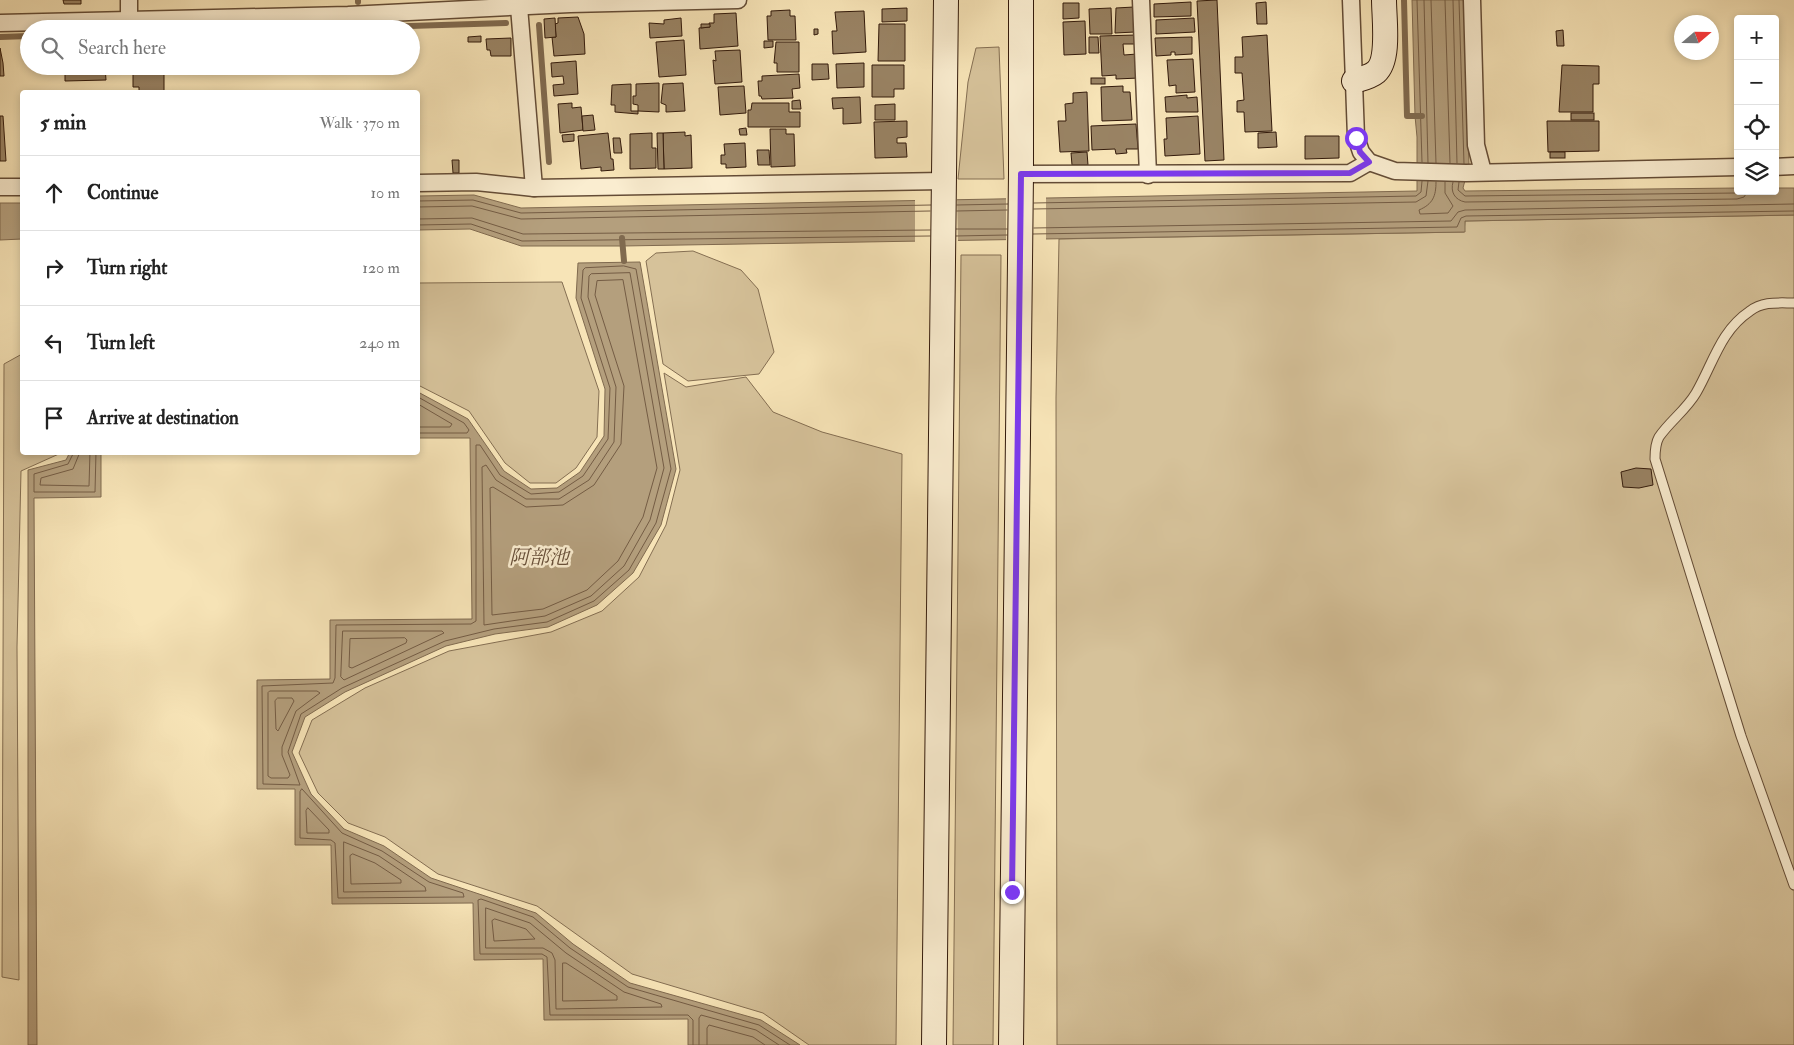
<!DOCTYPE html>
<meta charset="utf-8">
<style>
:root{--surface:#fff;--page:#f2f2f2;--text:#222;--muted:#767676;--line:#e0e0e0}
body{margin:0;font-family:"IM FELL Double Pica","Noto Serif JP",serif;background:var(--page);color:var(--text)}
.controls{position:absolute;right:15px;top:15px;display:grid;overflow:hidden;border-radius:5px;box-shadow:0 2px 8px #0003}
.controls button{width:45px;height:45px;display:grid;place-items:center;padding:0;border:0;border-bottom:1px solid var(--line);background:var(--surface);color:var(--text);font:25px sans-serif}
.compass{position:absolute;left:1674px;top:15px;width:45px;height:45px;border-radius:50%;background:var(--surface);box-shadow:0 2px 8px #0003;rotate:70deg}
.stop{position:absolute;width:15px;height:15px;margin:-11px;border:4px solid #7c3aed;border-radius:50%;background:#fff}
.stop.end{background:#7c3aed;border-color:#fff;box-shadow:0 1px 5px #0008}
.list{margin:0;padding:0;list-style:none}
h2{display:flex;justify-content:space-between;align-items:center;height:65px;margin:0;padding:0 20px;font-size:21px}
h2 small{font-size:16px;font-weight:400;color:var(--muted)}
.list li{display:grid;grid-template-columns:32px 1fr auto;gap:15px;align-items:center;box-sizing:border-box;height:75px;padding:0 20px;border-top:1px solid var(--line)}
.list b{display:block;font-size:19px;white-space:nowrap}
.list em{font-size:16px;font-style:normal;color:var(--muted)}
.icon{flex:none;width:28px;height:28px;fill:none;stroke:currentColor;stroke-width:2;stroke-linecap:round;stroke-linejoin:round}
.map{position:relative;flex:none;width:1794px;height:1045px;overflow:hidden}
.search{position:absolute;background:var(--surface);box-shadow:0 2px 8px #0003;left:20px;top:20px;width:400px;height:55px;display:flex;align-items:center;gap:12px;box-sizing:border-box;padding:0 18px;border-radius:28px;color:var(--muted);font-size:19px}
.panel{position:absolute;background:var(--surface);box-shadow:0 2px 8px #0003;left:20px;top:90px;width:400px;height:365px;border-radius:5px}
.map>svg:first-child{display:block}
</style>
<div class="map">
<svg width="1794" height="1045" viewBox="0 0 1794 1045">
<rect width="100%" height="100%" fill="#f7e4b7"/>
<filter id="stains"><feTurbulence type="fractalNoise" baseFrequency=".004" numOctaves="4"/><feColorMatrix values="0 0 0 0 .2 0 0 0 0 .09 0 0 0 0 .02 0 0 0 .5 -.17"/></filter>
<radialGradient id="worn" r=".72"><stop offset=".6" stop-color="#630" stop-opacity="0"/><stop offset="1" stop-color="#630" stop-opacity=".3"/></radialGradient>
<g fill="#d6c29a" stroke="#846e52">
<path d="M999,47l5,132h-46l10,-97 8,-34z"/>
<path d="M1794,215v830h-737l-1,-647 3,-159 405,-7 1,-11z"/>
<path d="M693,251l48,19 17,19 16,63 -15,22 -71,7 -25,-17 -17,-103 10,-8z"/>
<path d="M961,255h40l-8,790h-40z"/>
<path d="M562,282l37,109 -2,46 -21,31 -20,15h-26l-25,-20 -36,-52 -51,-26v-102z"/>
<path d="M22,354v98l39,1 -40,18 -4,176 2,333 -17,-3 2,-613z"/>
<path d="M664,373l22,14 60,-10 27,35 49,20 80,22 -6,591h-87l-46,-32 -131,-39 -95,-68 -99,-32 -53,-37 -37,-14 -30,-30 -19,-40 13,-33 53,-32 84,-37 102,-19 51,-21 37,-34 27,-52 14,-55z"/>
</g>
<g fill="#b49f7d" stroke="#806a4f">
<path d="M1412,0h52l5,165 -6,23 2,3 273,-3v3h37v-3h19v27l-329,6v11l-842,14h-102l-51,-17 -52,1v-34l56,-1 47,13 896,-17v-54l-2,-21z"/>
<path d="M0,203h22v36l-22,1z"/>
<path d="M640,262l36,207 -15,56 -28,48 -36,32 -49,22 -53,7 -49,12 -101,46 -40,25 -13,35 19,42 33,35 40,17 47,32 105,35 37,31 57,39 131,37 39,25h-112v-26l-144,1 -1,-61 -69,1 -1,-57 -141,1 -1,-59h-36v-56h-38v-109l73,-1v-59l142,-1 -2,-181h-52v-46l50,27 36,52 27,18 26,-1 23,-16 24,-36 1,-47 -29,-91 2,-35z"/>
<path d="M70,452l31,1v44l-67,1 3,547h-9v-575l38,-10z"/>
</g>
<g fill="#f7e4b7">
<path d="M1046,195v46h-40v-45z"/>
<path d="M957,197l1,46 -43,1v-46z"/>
</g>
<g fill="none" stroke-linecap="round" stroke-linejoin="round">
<g stroke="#745c44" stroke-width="1">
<path d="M1417,0l5,162"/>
<path d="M1424,0l4,163"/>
<path d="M1431,0l5,163"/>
<path d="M1445,0l5,163"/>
<path d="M1453,0l4,163"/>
<path d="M1459,0l5,164"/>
<path d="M1436,182c0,14 -3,22 -17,28l1,4 28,-1 5,-7 -8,-13v-11"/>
<path d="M1453,182c-3,10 2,18 12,20l272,-3 7,-2 4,-6"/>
<path d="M1459,182l-1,8 7,6 272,-3 4,-2"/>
<path d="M418,201l55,-1 48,13 410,-8"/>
<path d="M1034,203l382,-7 5,-4 1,-11"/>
<path d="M957,205l51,-1"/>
<path d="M418,207l54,-1 49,13 409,-8"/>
<path d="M1034,209l382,-7 10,-6 2,-15"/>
<path d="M957,211l50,-1"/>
<path d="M418,219l54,-1 51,16 407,-4"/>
<path d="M418,225l53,-1 51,17 408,-5"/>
<path d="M1034,228l417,-7 7,-9 7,-2 329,-6"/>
<path d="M956,229h51"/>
<path d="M1033,234l424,-7 4,-9 5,-2 328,-5"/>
<path d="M956,236l51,-1"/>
<path d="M624,266l12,3 35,200 -15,54 -27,47 -35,31 -47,21 -53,7 -49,12 -103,47 -41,26 -13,38 12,33 -37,-1 -1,-98 71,-3 2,-5 1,-53 135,-1 5,-3v-176h4l20,30 31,19 28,-2 24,-16 25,-37 2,-51 -29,-90 2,-28 2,-2z"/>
<path d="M630,273l34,195 -14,52 -26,46 -33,30 -46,20 -61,9 -2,-158 4,-2 10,15 30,19h33l30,-19 25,-38 2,-55 -28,-90 1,-21 2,-2z"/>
<path d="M623,280l34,188 -14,49 -25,44 -31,29 -44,19 -51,6 -2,-127 3,-1 33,20 37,-2 31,-20 27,-41 3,-58 -29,-91 2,-14z"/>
<path d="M418,397l46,26 5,7 -2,3h-49"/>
<path d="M418,404l34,20 -2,3h-32"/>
<path d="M74,452l-6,12 -34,10v18h61l1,-40"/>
<path d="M80,452l-7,17 -32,9 -1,7 49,1 1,-34"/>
<path d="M343,631h99l2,2 -100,47 -3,-3z"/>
<path d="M405,638l2,2 -1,3 -54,25 -3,-1 1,-28z"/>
<path d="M270,691h47l3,2 -24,18 -14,36v8l8,20 -2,3h-17l-3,-2v-83z"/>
<path d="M278,698h14l2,3 -16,30 -2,-2 -1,-28z"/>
<path d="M302,789l40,44 40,18 47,31 34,11 1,4 -126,1 -3,-55 -4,-3 -31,-2v-46z"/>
<path d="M308,808l21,22v3h-22l-1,-22z"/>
<path d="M344,842l35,14 46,31 1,4 -82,1z"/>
<path d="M353,854l22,9 26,17v3l-50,1 -1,-28z"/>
<path d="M486,908l44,15 36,30 58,39 37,12 1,3 -106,2 -1,-49 -3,-7 -9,-5h-57z"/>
<path d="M495,919l31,10 9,10 -41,2 -2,-20z"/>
<path d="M563,963h3l51,33v4l-54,1z"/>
<path d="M693,1045v-25l-5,-5h-138l-3,-58 -5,-3h-62l-2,-54 3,-1 52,18 37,31 58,39 131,38 31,20"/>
<path d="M699,1045v-27l2,-3 55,15 23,15"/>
<path d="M707,1045v-17l2,-3 44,12 12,8"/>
</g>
<g stroke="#806a4f" stroke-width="6">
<path d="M358,0v2"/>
<path d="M1404,0l3,116h15"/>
<path d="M539,25l10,137"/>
<path d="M313,29l193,-6"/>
<path d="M0,37l29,-1"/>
<path d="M622,238l2,23"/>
</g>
</g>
<g fill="#998364" stroke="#331a0b">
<path d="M63,0h18v4h-17z"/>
<path d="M1217,0l7,160 -19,1 -8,-160z"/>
<path d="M1191,2v14l-37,1v-13z"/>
<path d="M1266,2l1,22h-10l-1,-21z"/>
<path d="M1063,3h16v15l-16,1z"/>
<path d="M1134,7l1,25 -20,1 1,-25z"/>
<path d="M907,8v13l-25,1v-13z"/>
<path d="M1111,8l1,26h-22l-1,-25z"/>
<path d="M790,10v6h5l1,24h-28l-1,-24h4v-5z"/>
<path d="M864,11l2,41 -33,2 -1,-23h5l-2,-19z"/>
<path d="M736,13l2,33 -38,3 -1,-21 11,-1 -1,-4h5v-9z"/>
<path d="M578,17l6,17 1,20 -31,2 -2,-19h4l-1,-13 3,-1v-5z"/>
<path d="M555,18l1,19 -11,1 -1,-19z"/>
<path d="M681,18l1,18 -32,2 -1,-15 15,1v-4z"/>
<path d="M1194,18l1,14 -39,2v-14z"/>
<path d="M1085,21l1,33 -22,1 -1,-33z"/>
<path d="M701,24h9v3l-9,1z"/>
<path d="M879,24h26v37h-27z"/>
<path d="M814,29h4v5l-4,1z"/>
<path d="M1563,30l1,16h-7l-1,-15z"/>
<path d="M1136,35v9h-13l1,11 13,-1 2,24 -23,1v-4l-14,1 -2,-40z"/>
<path d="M1267,35l5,96 -27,1 -1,-20h-7v-11l7,-1 -2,-27h-7v-16h8l-1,-20z"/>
<path d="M481,36v6h-13v-5z"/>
<path d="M1089,37h9l1,16h-10z"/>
<path d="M1192,37v17l-17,1v-3h-4v3l-15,1 -1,-18z"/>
<path d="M511,38v18h-20l-1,-6h-3l-1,-11z"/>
<path d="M684,40l2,35 -27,2 -3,-35z"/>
<path d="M764,41h9v6l-9,1z"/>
<path d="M776,42h23v30h-22v-9h-3z"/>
<path d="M0,48l3,15 1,13h-4z"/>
<path d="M740,50l2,32 -27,2 -2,-24 3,1 -1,-10z"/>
<path d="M1193,59l2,33 -19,1v-8l-7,1 -2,-26z"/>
<path d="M576,61l2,33 -24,2 -1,-11 11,-1 -1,-8 -11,1 -1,-14z"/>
<path d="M864,63v24l-27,1 -1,-24z"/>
<path d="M812,64h16l1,15 -17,1z"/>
<path d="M872,65h32v24h-10v8h-22z"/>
<path d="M1562,65l37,1v18h-6v28h-34z"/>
<path d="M65,66h40l1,14 -41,1z"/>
<path d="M133,66h31v26h-25v-5h-6z"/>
<path d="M799,74l1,14 -8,1 1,9 -31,1 -1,-3h-2l-1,-15h4v-5z"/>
<rect x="1091" y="78" width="14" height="6"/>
<path d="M659,83v29l-21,-1v-6l-5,-1v-8h3v-12z"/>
<path d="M683,83l2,28 -19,1v-7l-5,-2 2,-19z"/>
<path d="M631,84v27h7v3l-23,-2v-7h-4l1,-20z"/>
<path d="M744,86l2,27 -26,2 -2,-28z"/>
<path d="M1123,86v6h7l2,28 -30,1 -1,-34z"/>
<path d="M1087,92l2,59 -29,1 -2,-31h8l-1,-17 8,-1v-10z"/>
<path d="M1187,95v3l10,-1 1,15h-32l-1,-15z"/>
<path d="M860,97l1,26 -18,1v-16l-10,1 -1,-11z"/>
<path d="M800,100l1,9h-9v-8z"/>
<path d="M572,103v5l9,-1 2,23 -23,3 -2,-29z"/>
<path d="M752,103h37v9h11v15h-52v-17h3z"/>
<path d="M895,104v16h-20v-15z"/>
<rect x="1571" y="113" width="23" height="7"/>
<path d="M593,115l2,15 -12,1 -1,-15z"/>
<path d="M0,116h3l3,45h-6z"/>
<path d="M1198,116l2,38 -35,2 -1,-17h3l-1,-21z"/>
<path d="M907,121v16l-10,1v5h9l1,14 -32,1 -1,-36z"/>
<path d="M1547,121h52v30l-51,1z"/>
<path d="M1136,124l2,25h-12l1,4 -11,1 -1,-5 -23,1 -1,-24z"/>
<path d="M746,128l1,7h-7l-1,-6z"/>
<path d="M770,129h16v5h8l1,32 -24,1z"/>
<path d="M685,132v4l6,-1 1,33 -28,1 -1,-36z"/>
<path d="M1276,132l1,15 -19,1v-15z"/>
<path d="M608,133l3,26h2l1,11 -13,1v-4l-20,2 -3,-33z"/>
<path d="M652,133v15h4v20l-26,1v-35z"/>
<path d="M657,133h6l1,36h-6z"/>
<path d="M574,134v7l-11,1 -1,-7z"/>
<path d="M1305,136h34v22l-34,1z"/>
<path d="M613,138h7l2,15h-8z"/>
<path d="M745,143l1,24 -20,1v-4h-5v-9h4l-1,-11z"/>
<path d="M757,150h12l1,15h-12z"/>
<path d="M1087,152l1,13h-16l-1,-12z"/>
<rect x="1550" y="152" width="15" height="6"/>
<path d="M452,160h7v13h-6z"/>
<path d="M1636,468l15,1 2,16 -14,3 -16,-1 -2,-15z"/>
</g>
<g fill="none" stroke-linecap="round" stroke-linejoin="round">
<g stroke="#644c36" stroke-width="11">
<path id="lane" d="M1794,303c-16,0 -31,-2 -44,8 -30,20 -37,53 -54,82 -10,17 -26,28 -37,44 -4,7 -4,15 -4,22l86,277 53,149"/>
</g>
<g stroke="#644c36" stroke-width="19">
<g id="street">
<path d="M129,0v19"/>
<path d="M1141,0l7,175"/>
<path d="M1351,0l5,137 5,15 8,10 26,9 71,2 272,-6"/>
<path d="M1472,0l4,145 7,27"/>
<path d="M519,7l15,181"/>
<path d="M0,23l348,-8 222,-11 168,-4"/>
<path d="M1775,167l19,-1"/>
<path d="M1021,174l329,-1 19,-11"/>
<path d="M418,183l58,-1 58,6 409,-7"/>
<path d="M0,187h22"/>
</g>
</g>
<g stroke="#331a0b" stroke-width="26">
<g id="secondary">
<path d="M1354,81c7,-2 16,-4 22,-9 14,-12 8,-54 8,-72"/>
<path d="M934,1045l12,-1045"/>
<path d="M1011,1045l10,-871v-174"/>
</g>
</g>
<use href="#lane" stroke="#faedd0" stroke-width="9"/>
<use href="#street" stroke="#faedd0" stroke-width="16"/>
<use href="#secondary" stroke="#faedd0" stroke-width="24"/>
</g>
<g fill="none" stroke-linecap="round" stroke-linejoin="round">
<path stroke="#7c3aed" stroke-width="6" d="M1012,892l9,-718 329,-1 19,-11 -9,-10 -4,-14"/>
</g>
<g text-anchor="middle" stroke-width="5" stroke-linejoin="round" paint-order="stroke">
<g font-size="20" font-style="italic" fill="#674f39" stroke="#faedd0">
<text x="539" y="564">阿部池</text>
</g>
</g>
<rect width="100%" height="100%" filter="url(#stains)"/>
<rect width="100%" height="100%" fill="url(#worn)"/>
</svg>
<div class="controls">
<button>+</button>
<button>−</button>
<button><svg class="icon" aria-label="locate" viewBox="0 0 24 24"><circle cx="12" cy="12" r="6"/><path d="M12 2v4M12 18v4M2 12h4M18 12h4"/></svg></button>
<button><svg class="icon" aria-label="layers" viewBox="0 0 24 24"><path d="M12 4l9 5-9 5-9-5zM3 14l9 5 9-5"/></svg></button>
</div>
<svg class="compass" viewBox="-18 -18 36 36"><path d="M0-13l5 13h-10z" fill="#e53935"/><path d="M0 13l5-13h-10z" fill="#767676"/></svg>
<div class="stop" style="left:1356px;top:138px"></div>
<div class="stop end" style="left:1012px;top:892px"></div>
<div class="search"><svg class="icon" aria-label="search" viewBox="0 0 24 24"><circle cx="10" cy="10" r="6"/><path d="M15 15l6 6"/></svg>Search here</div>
<section class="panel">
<h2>5 min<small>Walk · 370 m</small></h2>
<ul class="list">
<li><svg class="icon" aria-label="ahead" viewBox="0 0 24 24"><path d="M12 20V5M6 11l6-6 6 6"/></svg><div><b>Continue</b></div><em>10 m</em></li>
<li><svg class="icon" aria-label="right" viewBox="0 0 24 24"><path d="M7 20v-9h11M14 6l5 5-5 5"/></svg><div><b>Turn right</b></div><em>120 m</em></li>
<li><svg class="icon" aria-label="left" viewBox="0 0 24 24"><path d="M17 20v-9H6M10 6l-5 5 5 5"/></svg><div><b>Turn left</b></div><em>240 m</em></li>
<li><svg class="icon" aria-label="arrive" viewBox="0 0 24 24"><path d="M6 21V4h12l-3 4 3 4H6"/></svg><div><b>Arrive at destination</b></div></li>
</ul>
</section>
</div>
